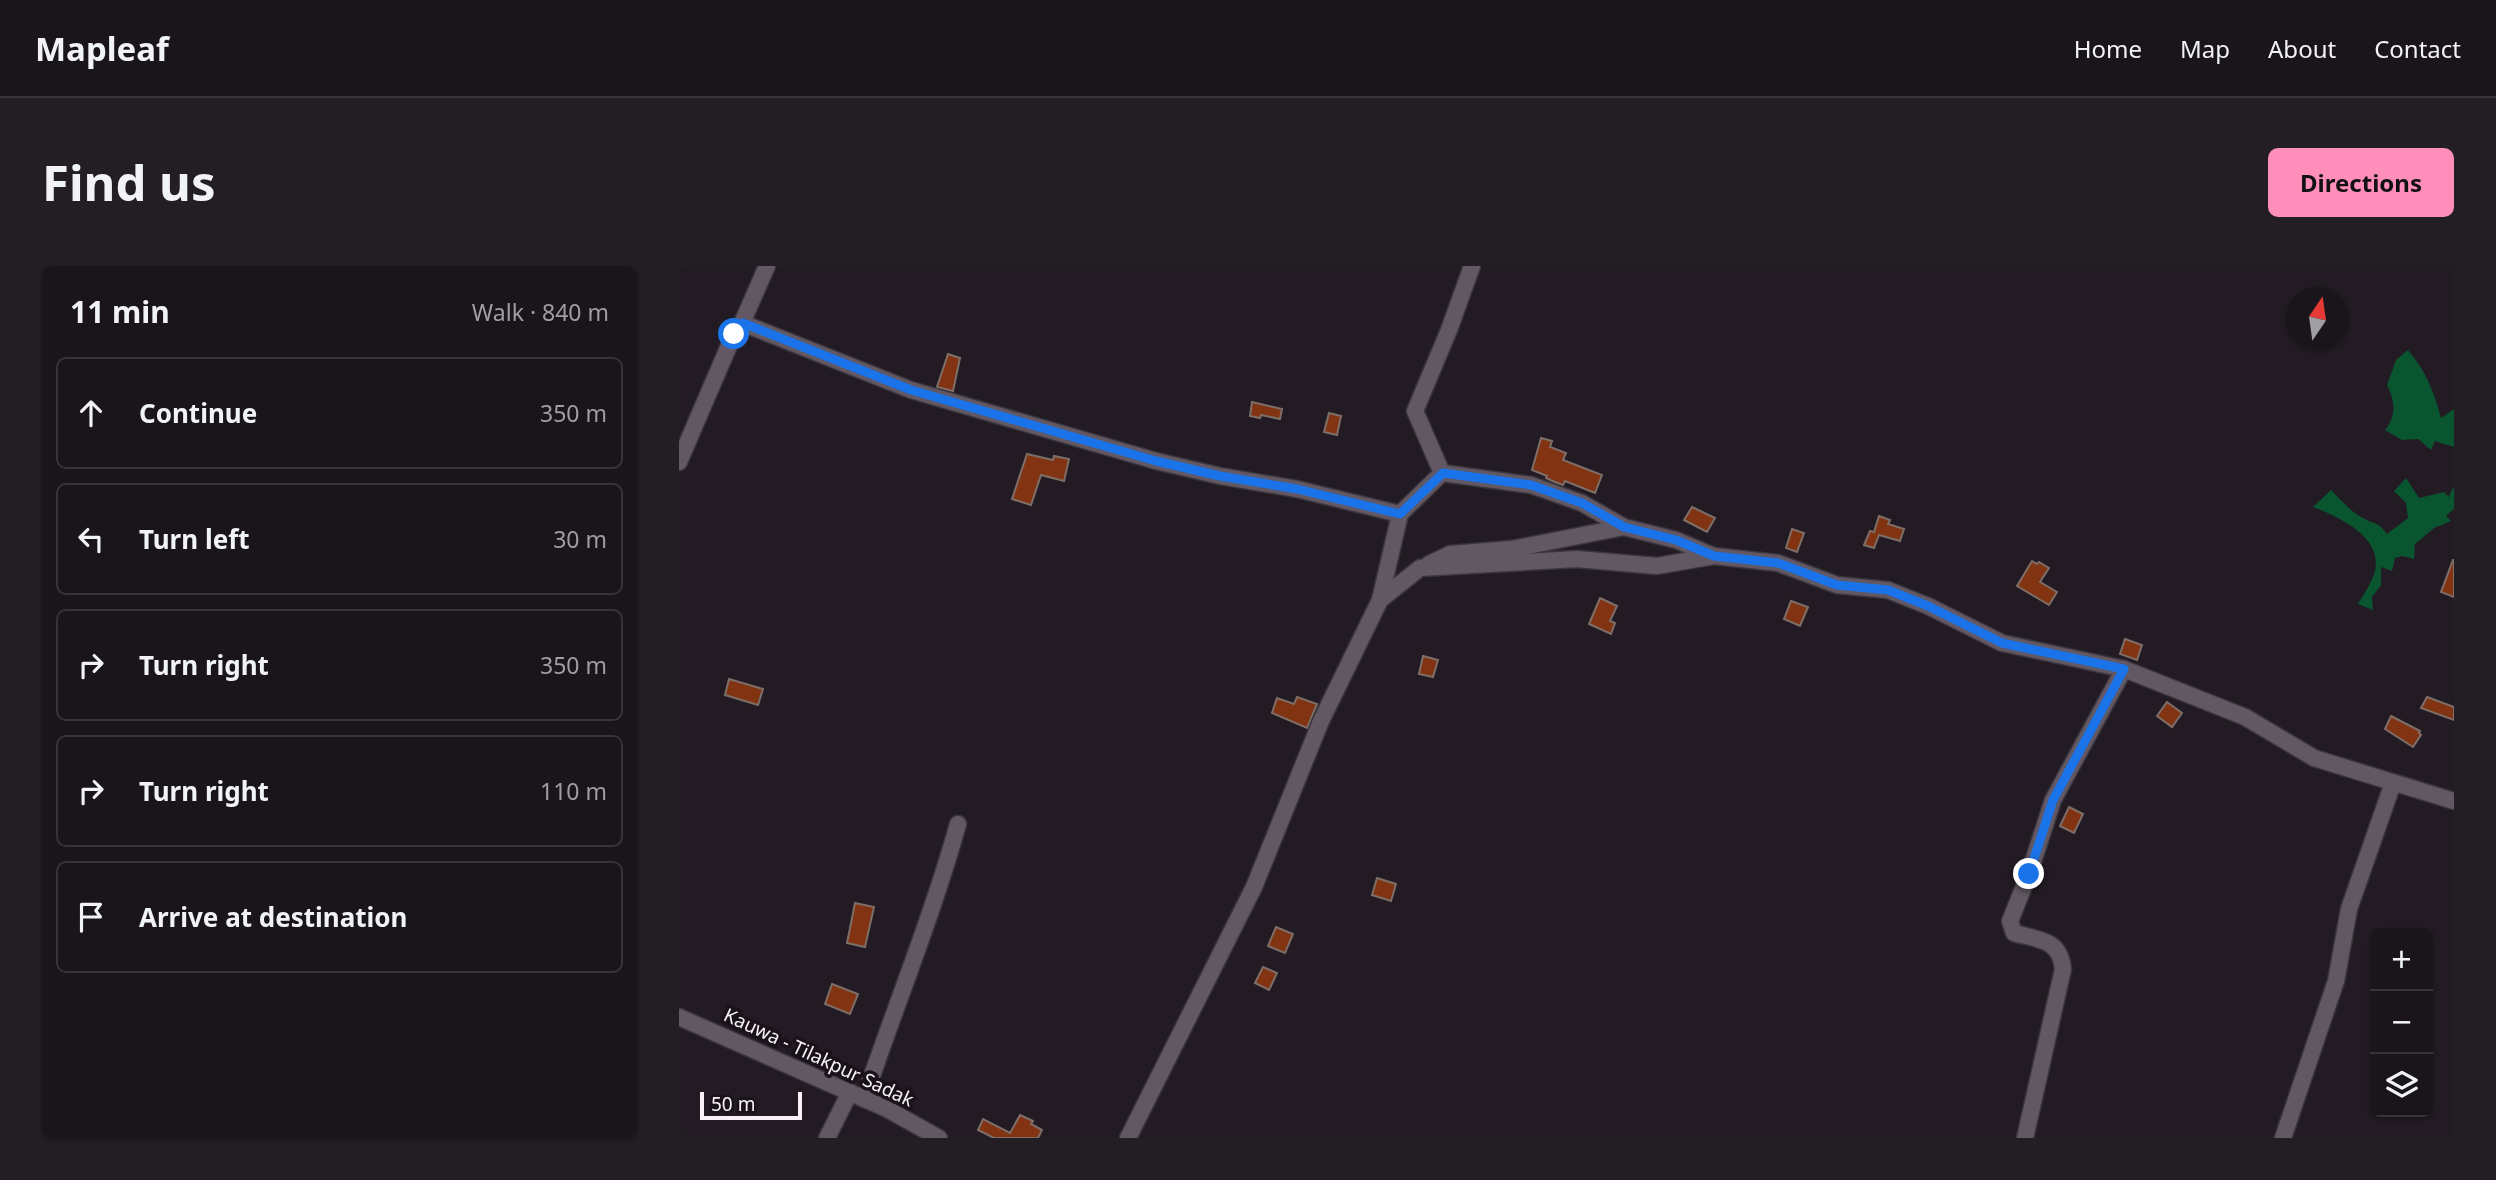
<!DOCTYPE html>
<meta charset="utf-8">
<style>
:root{--surface:#1a141b;--page:#231d24;--text:#f1f3f6;--muted:#9f9ea3;--line:#38333a;--accent:#ff8eba}
body{margin:0;font-family:"Noto Sans",sans-serif;background:var(--page);color:var(--text)}
.controls{position:absolute;right:21px;bottom:21px;display:grid;overflow:hidden;border-radius:10px;box-shadow:0 2px 5px #0004}
.controls button{width:63px;height:63px;display:grid;place-items:center;padding:0;border:0;border-bottom:2px solid var(--line);background:var(--surface);color:var(--text);font:35px sans-serif}
.compass{position:absolute;left:1607px;top:21px;width:63px;height:63px;border-radius:50%;background:var(--surface);box-shadow:0 2px 5px #0004;rotate:13deg}
.scale{position:absolute;left:21px;bottom:18px;width:102px;box-sizing:border-box;padding-left:7px;border:4px solid #f8f2f8;border-top:0;font-size:19px;line-height:24px;white-space:nowrap;color:#f8f2f8;-webkit-text-stroke:5px #1a121b;paint-order:stroke}
.stop{position:absolute;width:21px;height:21px;margin:-16px;border:5px solid #1a73e8;border-radius:50%;background:#fff}
.stop.end{background:#1a73e8;border-color:#fff;box-shadow:0 2px 7px #0008}
.list{margin:0;padding:0;list-style:none}
h2{display:flex;justify-content:space-between;align-items:center;height:91px;margin:0;padding:0 28px;font-size:30px}
h2 small{font-size:23px;font-weight:400;color:var(--muted)}
.list li{display:grid;grid-template-columns:46px 1fr auto;gap:21px;align-items:center;box-sizing:border-box;height:112px;margin:0 14px 14px;padding:0 14px;border:2px solid var(--line);border-radius:10px}
.list b{display:block;font-size:26px;white-space:nowrap}
.list em{font-size:23px;font-style:normal;color:var(--muted)}
.icon{flex:none;width:38px;height:38px;fill:none;stroke:currentColor;stroke-width:2;stroke-linecap:round;stroke-linejoin:round}
.map{position:relative;flex:none;width:1775px;height:872px;overflow:hidden;border-radius:10px}
header{display:flex;align-items:center;gap:42px;box-sizing:border-box;height:98px;padding:0 35px;background:var(--surface);border-bottom:2px solid var(--line)}
header strong{font-size:33px}
nav{display:flex;gap:38px;margin-inline-start:auto;font-size:24px}
.intro{display:flex;align-items:center;justify-content:space-between;box-sizing:border-box;height:168px;padding:0 42px}
h1{margin:0;font-size:49px}
.button{padding:18px 32px;border-radius:10px;background:var(--accent);color:#111;font-size:24px;font-weight:700}
main{display:flex;gap:42px;padding:0 42px}
aside{flex:1;background:var(--surface);border-radius:10px;box-shadow:0 2px 5px #0004}
.map>svg:first-child{display:block}
</style>
<header>
<strong>Mapleaf</strong>
<nav><a>Home</a><a>Map</a><a>About</a><a>Contact</a></nav>
</header>
<div class="intro"><h1>Find us</h1><a class="button">Directions</a></div>
<main>
<aside>
<h2>11 min<small>Walk · 840 m</small></h2>
<ul class="list">
<li><svg class="icon" aria-label="ahead" viewBox="0 0 24 24"><path d="M12 20V5M6 11l6-6 6 6"/></svg><div><b>Continue</b></div><em>350 m</em></li>
<li><svg class="icon" aria-label="left" viewBox="0 0 24 24"><path d="M17 20v-9H6M10 6l-5 5 5 5"/></svg><div><b>Turn left</b></div><em>30 m</em></li>
<li><svg class="icon" aria-label="right" viewBox="0 0 24 24"><path d="M7 20v-9h11M14 6l5 5-5 5"/></svg><div><b>Turn right</b></div><em>350 m</em></li>
<li><svg class="icon" aria-label="right" viewBox="0 0 24 24"><path d="M7 20v-9h11M14 6l5 5-5 5"/></svg><div><b>Turn right</b></div><em>110 m</em></li>
<li><svg class="icon" aria-label="arrive" viewBox="0 0 24 24"><path d="M6 21V4h12l-3 4 3 4H6"/></svg><div><b>Arrive at destination</b></div></li>
</ul>
</aside>
<div class="map">
<svg width="1775" height="872" viewBox="0 0 1775 872">
<rect width="100%" height="100%" fill="#231b24"/>
<g fill="#09552f">
<path d="M1729,84c18,21 26,42 33,68l13,-9v38l-19,-6 -4,9 -13,-11 -16,1 -17,-10c12,-14 10,-29 2,-45l9,-25z"/>
<path d="M1727,212l13,20 25,-6 6,6 -1,-2 5,-10v23l-8,7 5,5 -17,7 -19,16 -1,15 -12,-3 -7,2 -3,13 -11,-4v18l-9,12 1,13 -15,-6c5,-9 13,-20 16,-30 12,-36 -35,-57 -61,-67l18,-17c10,10 20,22 32,28 14,8 13,2 24,16l21,-16 -2,-15 -12,-12z"/>
</g>
<g fill="#823312" stroke="#7e6e68" stroke-width="2">
<path d="M269,88l12,4 -7,33 -16,-4z"/>
<path d="M573,136l30,7 -2,10 -19,-4 -1,3 -10,-2z"/>
<path d="M650,147l12,3 -4,19 -13,-3z"/>
<path d="M862,172l11,3 -2,6 16,6 -3,7 39,15 -7,18 -30,-12 -2,4 -8,-3 -9,-4 1,-2 -15,-6z"/>
<path d="M348,188l26,6 1,-4 15,3 -5,22 -23,-6 -10,30 -19,-6z"/>
<path d="M1013,241l23,11 -8,14 -23,-12z"/>
<path d="M1200,250l11,4 -2,4 16,5 -4,12 -21,-6 -5,13 -10,-3 6,-14 4,1z"/>
<path d="M1113,263l12,4 -7,19 -11,-4z"/>
<path d="M1774,294h1v37l-13,-5z"/>
<path d="M1353,295l5,3 2,-2 10,6 -9,14 17,10 -8,13 -32,-19z"/>
<path d="M921,332l17,8 -7,15 5,2 -4,11 -22,-10z"/>
<path d="M1112,335l17,6 -8,19 -16,-7z"/>
<path d="M1446,373l17,6 -5,15 -17,-6z"/>
<path d="M744,390l15,4 -5,17 -14,-3z"/>
<path d="M50,413l34,10 -5,16 -33,-10z"/>
<path d="M618,431l20,7 -10,24 -35,-15 5,-15 17,6z"/>
<path d="M1748,431l27,10v13l-33,-12z"/>
<path d="M1488,436l15,11 -10,14 -15,-11z"/>
<path d="M1712,450l29,15 -1,2 2,2 -8,12 -28,-18z"/>
<path d="M1390,541l14,7 -9,19 -14,-7z"/>
<path d="M698,612l19,6 -5,17 -19,-6z"/>
<path d="M176,637l19,4 -9,40 -18,-4z"/>
<path d="M597,661l17,7 -8,19 -17,-7z"/>
<path d="M584,701l14,6 -8,17 -14,-7z"/>
<path d="M153,718l26,10 -8,20 -25,-10z"/>
<path d="M341,849l13,6 -2,3 11,6 -4,8h-44l-16,-8 5,-11 27,14z"/>
</g>
<g fill="none" stroke-linecap="round" stroke-linejoin="round">
<g stroke="#3b353d" stroke-width="19">
<g id="minor">
<path d="M63,57l25,-57"/>
<path d="M0,196l55,-128 8,-11 169,67 245,71 64,15 77,13 103,25 42,-41 -27,-62 34,-81 23,-64"/>
<path d="M763,207l89,12 51,18 42,24 52,13 38,16 64,7 59,22 51,5 40,16 74,37 122,26 121,48 69,41 140,43"/>
<path d="M750,298l21,-10 62,-5 112,-22"/>
<path d="M701,334l40,-32 157,-9 80,7 57,-10"/>
<path d="M0,751l208,92 52,29"/>
<path d="M185,833c31,-92 68,-182 94,-275"/>
<path d="M148,872l23,-46"/>
<path d="M449,872l126,-251 67,-166 59,-121 20,-86"/>
<path d="M1346,872l38,-169c-3,-30 -24,-29 -49,-36l-4,-12 19,-47 24,-74 71,-131"/>
<path d="M1604,872l53,-157 13,-72 44,-126"/>
</g>
</g>
<use href="#minor" stroke="#625864" stroke-width="16"/>
</g>
<g fill="none" stroke-linecap="round" stroke-linejoin="round">
<path stroke="#1a73e8" stroke-width="9" d="M55,68l9,-11 168,67 245,71 64,15 77,13 103,25 43,-41 88,12 51,18 42,24 52,13 38,16 64,7 59,22 51,5 40,16 74,37 122,26 -71,131 -24,74"/>
</g>
<g text-anchor="middle" stroke-width="7" stroke-linejoin="round" paint-order="stroke">
<g font-size="19" fill="#f8f2f8" stroke="#1a121b">
<text transform="translate(140 791) rotate(25)" y="7">Kauwa - Tilakpur Sadak</text>
</g>
</g>
</svg>
<div class="controls">
<button>+</button>
<button>−</button>
<button><svg class="icon" aria-label="layers" viewBox="0 0 24 24"><path d="M12 4l9 5-9 5-9-5zM3 14l9 5 9-5"/></svg></button>
</div>
<svg class="compass" viewBox="-18 -18 36 36"><path d="M0-13l5 13h-10z" fill="#e53935"/><path d="M0 13l5-13h-10z" fill="#9f9ea3"/></svg>
<div class="scale">50 m</div>
<div class="stop" style="left:55px;top:68px"></div>
<div class="stop end" style="left:1350px;top:608px"></div>
</div>
</main>
